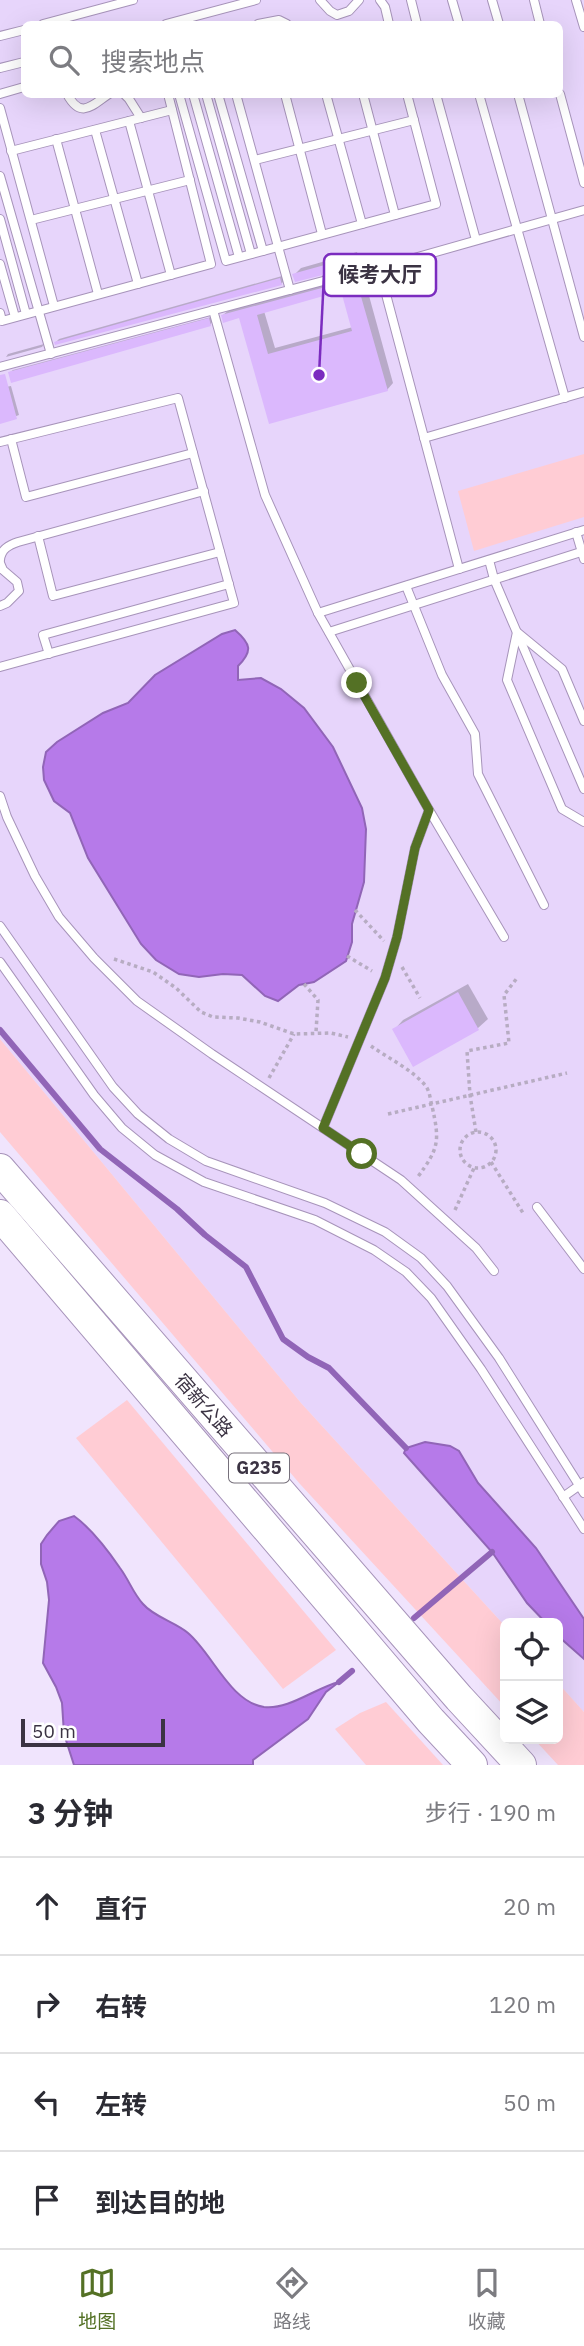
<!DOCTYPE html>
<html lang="zh">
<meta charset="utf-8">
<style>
:root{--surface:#fff;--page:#f2f2f3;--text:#2b2b33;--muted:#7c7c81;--line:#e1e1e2;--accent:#547125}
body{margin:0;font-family:"IBM Plex Sans","Noto Sans SC",sans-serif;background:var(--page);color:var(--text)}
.controls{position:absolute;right:21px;bottom:21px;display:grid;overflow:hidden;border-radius:10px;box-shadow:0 7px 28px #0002}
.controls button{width:63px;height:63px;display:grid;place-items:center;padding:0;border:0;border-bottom:2px solid var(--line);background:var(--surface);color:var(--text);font:35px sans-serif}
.scale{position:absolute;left:21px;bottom:18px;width:144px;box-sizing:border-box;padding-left:7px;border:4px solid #3b3343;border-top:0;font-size:19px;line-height:24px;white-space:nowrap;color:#3b3343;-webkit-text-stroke:5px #fff;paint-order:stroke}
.stop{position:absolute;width:21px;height:21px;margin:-16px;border:5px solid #547125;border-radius:50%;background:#fff}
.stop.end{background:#547125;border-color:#fff;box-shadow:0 2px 7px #0008}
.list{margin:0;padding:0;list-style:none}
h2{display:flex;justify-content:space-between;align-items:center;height:91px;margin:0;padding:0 28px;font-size:30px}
h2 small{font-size:23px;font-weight:400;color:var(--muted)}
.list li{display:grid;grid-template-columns:46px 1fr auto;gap:21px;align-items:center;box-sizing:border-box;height:98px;padding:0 28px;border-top:2px solid var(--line)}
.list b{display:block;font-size:26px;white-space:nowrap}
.list em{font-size:23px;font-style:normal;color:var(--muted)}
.icon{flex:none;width:38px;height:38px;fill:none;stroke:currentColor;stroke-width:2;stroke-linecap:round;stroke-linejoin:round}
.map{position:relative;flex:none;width:584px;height:1765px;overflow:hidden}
.search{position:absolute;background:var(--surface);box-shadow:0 7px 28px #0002;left:21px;right:21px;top:21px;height:77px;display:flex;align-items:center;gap:18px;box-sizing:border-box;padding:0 24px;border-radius:10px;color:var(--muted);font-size:26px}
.sheet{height:483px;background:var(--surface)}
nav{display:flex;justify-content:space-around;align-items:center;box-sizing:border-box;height:98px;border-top:2px solid var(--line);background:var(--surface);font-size:19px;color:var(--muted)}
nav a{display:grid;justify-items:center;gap:4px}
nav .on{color:var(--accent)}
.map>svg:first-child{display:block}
</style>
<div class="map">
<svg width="584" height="1765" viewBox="0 0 584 1765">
<rect width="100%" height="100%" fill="#f0e4fd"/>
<path fill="#e7d5fb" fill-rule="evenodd" d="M0,0h584v1712l-26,-29v-60h-53v3l-204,-223 -301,-364zM24,24h536v70h-536z"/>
<g fill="#ffccd4">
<path d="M584,454v63l-110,34 -16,-60z"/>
<path d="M0,1039l301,364 204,223v81l-205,-223 -300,-352z"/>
<path d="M127,1400l209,250 -53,39 -207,-251z"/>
<path d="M558,1683l26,29v53h-26l-24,-26h24z"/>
<path d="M386,1702l57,63h-77l-31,-36 25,-16z"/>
</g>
<g fill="#b67ae9" stroke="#9165b7" stroke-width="2">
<path d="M235,630c16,14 18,21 3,36v14l23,-2 20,11 23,19 29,39 29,61 4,21 -2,53 -12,42v18l-6,19 -32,21 -15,3 -21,16 -13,-5 -23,-21 -19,-1 -24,3 -20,-3 -23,-14 -15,-16 -53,-86 -18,-45 -16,-12 -10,-21 -1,-13 3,-15 11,-10 46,-29 25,-10 27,-28 67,-41z"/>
<path d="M425,1442l25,4 9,5 19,32 58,65 48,71v40l-26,-23v-13h-12l-19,-20 -35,-51 -88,-99 2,-5z"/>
<path d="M74,1516c18,13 33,33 46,52 9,12 13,25 23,36 11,13 32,18 45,29 24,20 42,69 76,74 25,3 51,-19 75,-25l-13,10 -18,27 -55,41v5h-179l-10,-31 -2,-31 -6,-16 -13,-24 6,-63 -2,-18 -6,-18v-20l6,-9 12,-14z"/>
</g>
<g fill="#0003" fill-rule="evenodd">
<path d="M357,252l36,131 -6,7 -116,32 -31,-106 -17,-1 7,-6 119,-32 -5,-9 -50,7 7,-7zM342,288l11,39 -78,21 -11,-37z"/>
<path d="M282,276l2,5 -3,3 -225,58 3,-3z"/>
<path d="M211,317l1,5 -2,3 -200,47 3,-2z"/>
<path d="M44,344l-2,3 -36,10 2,-3z"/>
<path d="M11,386l8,29 -19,7v-34z"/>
<path d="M468,984l20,35 -10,9 -64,37 -20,-35 9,-10z"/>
</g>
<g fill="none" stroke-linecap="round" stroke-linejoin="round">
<g stroke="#9165b7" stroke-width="6">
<path d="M0,1030l100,119 77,60 28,26 41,32 37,72 25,18 21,11 77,80"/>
<path d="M414,1618l78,-66"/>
<path d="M339,1682l13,-11"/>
</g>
</g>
<g fill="#dbb8fd" fill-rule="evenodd">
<path d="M350,258l38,133 -119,33 -30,-106 -16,5 -2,-8 123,-33 4,-7 -5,-5 -48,12 -3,-8zM341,291l11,40 -84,23 -11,-39z"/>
<path d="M280,278l2,7 -227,60 -1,-3z"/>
<path d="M209,318l2,8 -200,57 -3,-11z"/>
<path d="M5,374l12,45 -17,5v-49z"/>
<path d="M458,992l21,38 -66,37 -21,-38z"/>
</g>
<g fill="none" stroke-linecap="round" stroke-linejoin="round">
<g stroke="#a794ba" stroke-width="10">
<g id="lane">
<path d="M320,0l10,11 7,4 12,-4 10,-11"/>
<path d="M380,0l5,7 4,17"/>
<path d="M411,0l6,24"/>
<path d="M452,0l7,24"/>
<path d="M492,0l7,24"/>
<path d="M534,0l6,24"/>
<path d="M576,0l8,27"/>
<path d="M43,24l90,-24"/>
<path d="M166,24l90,-24"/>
<path d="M258,24l21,-4 8,4"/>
<path d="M0,36l24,-6"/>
<path d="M0,68l24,-6"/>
<path d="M0,94l24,-7"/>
<path d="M67,94c14,26 25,11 42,0"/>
<path d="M124,94l5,5 12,19"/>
<path d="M179,94l47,167 210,-57 -29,-110"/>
<path d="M193,94l46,163"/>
<path d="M206,94l45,160"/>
<path d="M218,94l45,157"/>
<path d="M236,94l54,196"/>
<path d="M285,94l37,140"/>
<path d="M326,94l36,130"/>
<path d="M363,94l32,121"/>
<path d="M436,94l40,146"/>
<path d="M479,94l86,304"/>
<path d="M518,94l66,243"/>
<path d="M560,94l24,89"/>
<path d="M0,108l54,198"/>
<path d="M129,121l42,154"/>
<path d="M95,130l43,154"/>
<path d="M56,139l42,155"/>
<path d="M11,151l161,-41"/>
<path d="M255,160l159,-40"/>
<path d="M0,176l51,178"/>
<path d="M0,219l26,95"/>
<path d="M31,220l159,-40"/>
<path d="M0,264l15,53"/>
<path d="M213,310l52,185 53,118 111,197 75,127"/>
<path d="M0,313l2,8 209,-57 -43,-170"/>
<path d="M0,367l342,-91"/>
<path d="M424,438l160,-46"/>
<path d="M11,439l15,58 167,-44"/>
<path d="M0,442l178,-44 56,205 -234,64"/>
<path d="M576,532l8,27"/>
<path d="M38,536l15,60 167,-44"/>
<path d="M0,560c1,-11 9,-15 18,-18l186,-51"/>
<path d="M489,560l5,19 90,210"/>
<path d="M0,563l3,7 14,12 2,9 -12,12 -7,3"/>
<path d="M459,569l-80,-301 205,-58"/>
<path d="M406,586l36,89 33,59 3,40 66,131"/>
<path d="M318,613l266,-83"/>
<path d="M329,632l255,-81"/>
<path d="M49,654l-6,-19 186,-51"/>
<path d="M584,721l-22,-52 -45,-37 -10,48 55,129 22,13"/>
<path d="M0,796l7,21 28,59 24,41 35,41 43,43 75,53 189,126 75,68 18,23"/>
<path d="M0,926l113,161 25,27 31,25 37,22 119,42 60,29 36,26 26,28 52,72 85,135"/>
<path d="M0,962l94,133 28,33 33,27 49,27 111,38 59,30 32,22 25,26 50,71 103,160"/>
<path d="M323,1128l62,-150 12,-41 18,-89 14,-38"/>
<path d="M537,1207l47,62"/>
<path d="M563,1497l21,-15"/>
</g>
</g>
<g stroke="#a794ba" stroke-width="32">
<g id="highway">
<path d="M0,1169l459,529 62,67"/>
<path d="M0,1215l431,506 41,44"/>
</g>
</g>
<g stroke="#b7acc2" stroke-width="3.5" stroke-dasharray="3.5 3.5" stroke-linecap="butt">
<path d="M355,910l29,31"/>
<path d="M347,956l25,15"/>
<path d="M114,959l39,13 23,16 25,24 12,5 25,1 22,4 34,12 37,-1 17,4"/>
<path d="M402,967l18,31"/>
<path d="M304,984l14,16 -2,32"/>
<path d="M371,1046c17,12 40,23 54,39 5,6 5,14 7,21 8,36 7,42 -15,72"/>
<path d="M269,1078l25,-44"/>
<path d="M388,1114l179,-41"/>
<path d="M476,1132l-6,-37 -3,-44 42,-8 -5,-48 13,-17"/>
<circle cx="478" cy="1150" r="18"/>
<path d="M491,1162l32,51"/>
<path d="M455,1210l19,-42"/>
</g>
<use href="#lane" stroke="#fff" stroke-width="8"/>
<use href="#highway" stroke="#fff" stroke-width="30"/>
</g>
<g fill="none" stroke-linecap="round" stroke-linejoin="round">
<path stroke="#547125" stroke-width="9" d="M357,683l72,127 -14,38 -18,89 -12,41 -62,150 39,26"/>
</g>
<g text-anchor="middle" stroke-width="5" stroke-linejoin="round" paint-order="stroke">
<rect fill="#fff" stroke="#76707b" stroke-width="2" x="229" y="1453.5" width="60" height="29" rx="5"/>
<g font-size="18" font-weight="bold" fill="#3b3343">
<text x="259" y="1474">G235</text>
</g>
<g font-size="19" fill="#3b3343" stroke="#fff">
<text transform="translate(204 1405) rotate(49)" y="7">宿新公路</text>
</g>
</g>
<path fill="none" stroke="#7b2cbf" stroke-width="2.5" d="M319 375L324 275"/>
<circle fill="#7b2cbf" stroke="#fff" stroke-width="2.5" cx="319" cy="375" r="7"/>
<rect fill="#fff" stroke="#7b2cbf" stroke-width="2.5" x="324" y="254" width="112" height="42" rx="7"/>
<g font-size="21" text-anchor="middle" font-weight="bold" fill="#3b3343">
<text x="380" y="282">候考大厅</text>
</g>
</svg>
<div class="controls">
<button><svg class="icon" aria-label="locate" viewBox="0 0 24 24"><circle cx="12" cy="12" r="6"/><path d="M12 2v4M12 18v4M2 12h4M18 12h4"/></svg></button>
<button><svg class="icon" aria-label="layers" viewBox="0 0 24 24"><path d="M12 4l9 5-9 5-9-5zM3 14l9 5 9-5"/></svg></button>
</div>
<div class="scale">50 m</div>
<div class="stop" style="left:362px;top:1154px"></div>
<div class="stop end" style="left:357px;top:683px"></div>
<div class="search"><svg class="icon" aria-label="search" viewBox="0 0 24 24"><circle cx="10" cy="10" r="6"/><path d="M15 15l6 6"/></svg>搜索地点</div>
</div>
<section class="sheet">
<h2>3 分钟<small>步行 · 190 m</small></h2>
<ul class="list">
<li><svg class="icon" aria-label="ahead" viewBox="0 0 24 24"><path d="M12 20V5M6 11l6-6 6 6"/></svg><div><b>直行</b></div><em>20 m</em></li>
<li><svg class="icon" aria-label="right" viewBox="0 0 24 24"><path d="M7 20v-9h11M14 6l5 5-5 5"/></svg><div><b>右转</b></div><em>120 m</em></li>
<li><svg class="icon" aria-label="left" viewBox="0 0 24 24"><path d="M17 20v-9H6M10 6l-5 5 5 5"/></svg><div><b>左转</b></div><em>50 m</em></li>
<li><svg class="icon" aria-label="arrive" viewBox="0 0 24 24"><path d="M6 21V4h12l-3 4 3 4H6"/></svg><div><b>到达目的地</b></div></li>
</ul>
</section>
<nav>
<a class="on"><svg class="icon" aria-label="map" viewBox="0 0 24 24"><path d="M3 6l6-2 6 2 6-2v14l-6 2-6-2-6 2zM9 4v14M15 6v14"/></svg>地图</a>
<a><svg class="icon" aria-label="directions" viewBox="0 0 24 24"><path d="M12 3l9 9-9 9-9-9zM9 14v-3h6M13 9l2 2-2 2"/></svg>路线</a>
<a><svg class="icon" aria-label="saved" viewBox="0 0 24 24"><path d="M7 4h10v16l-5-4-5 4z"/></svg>收藏</a>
</nav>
